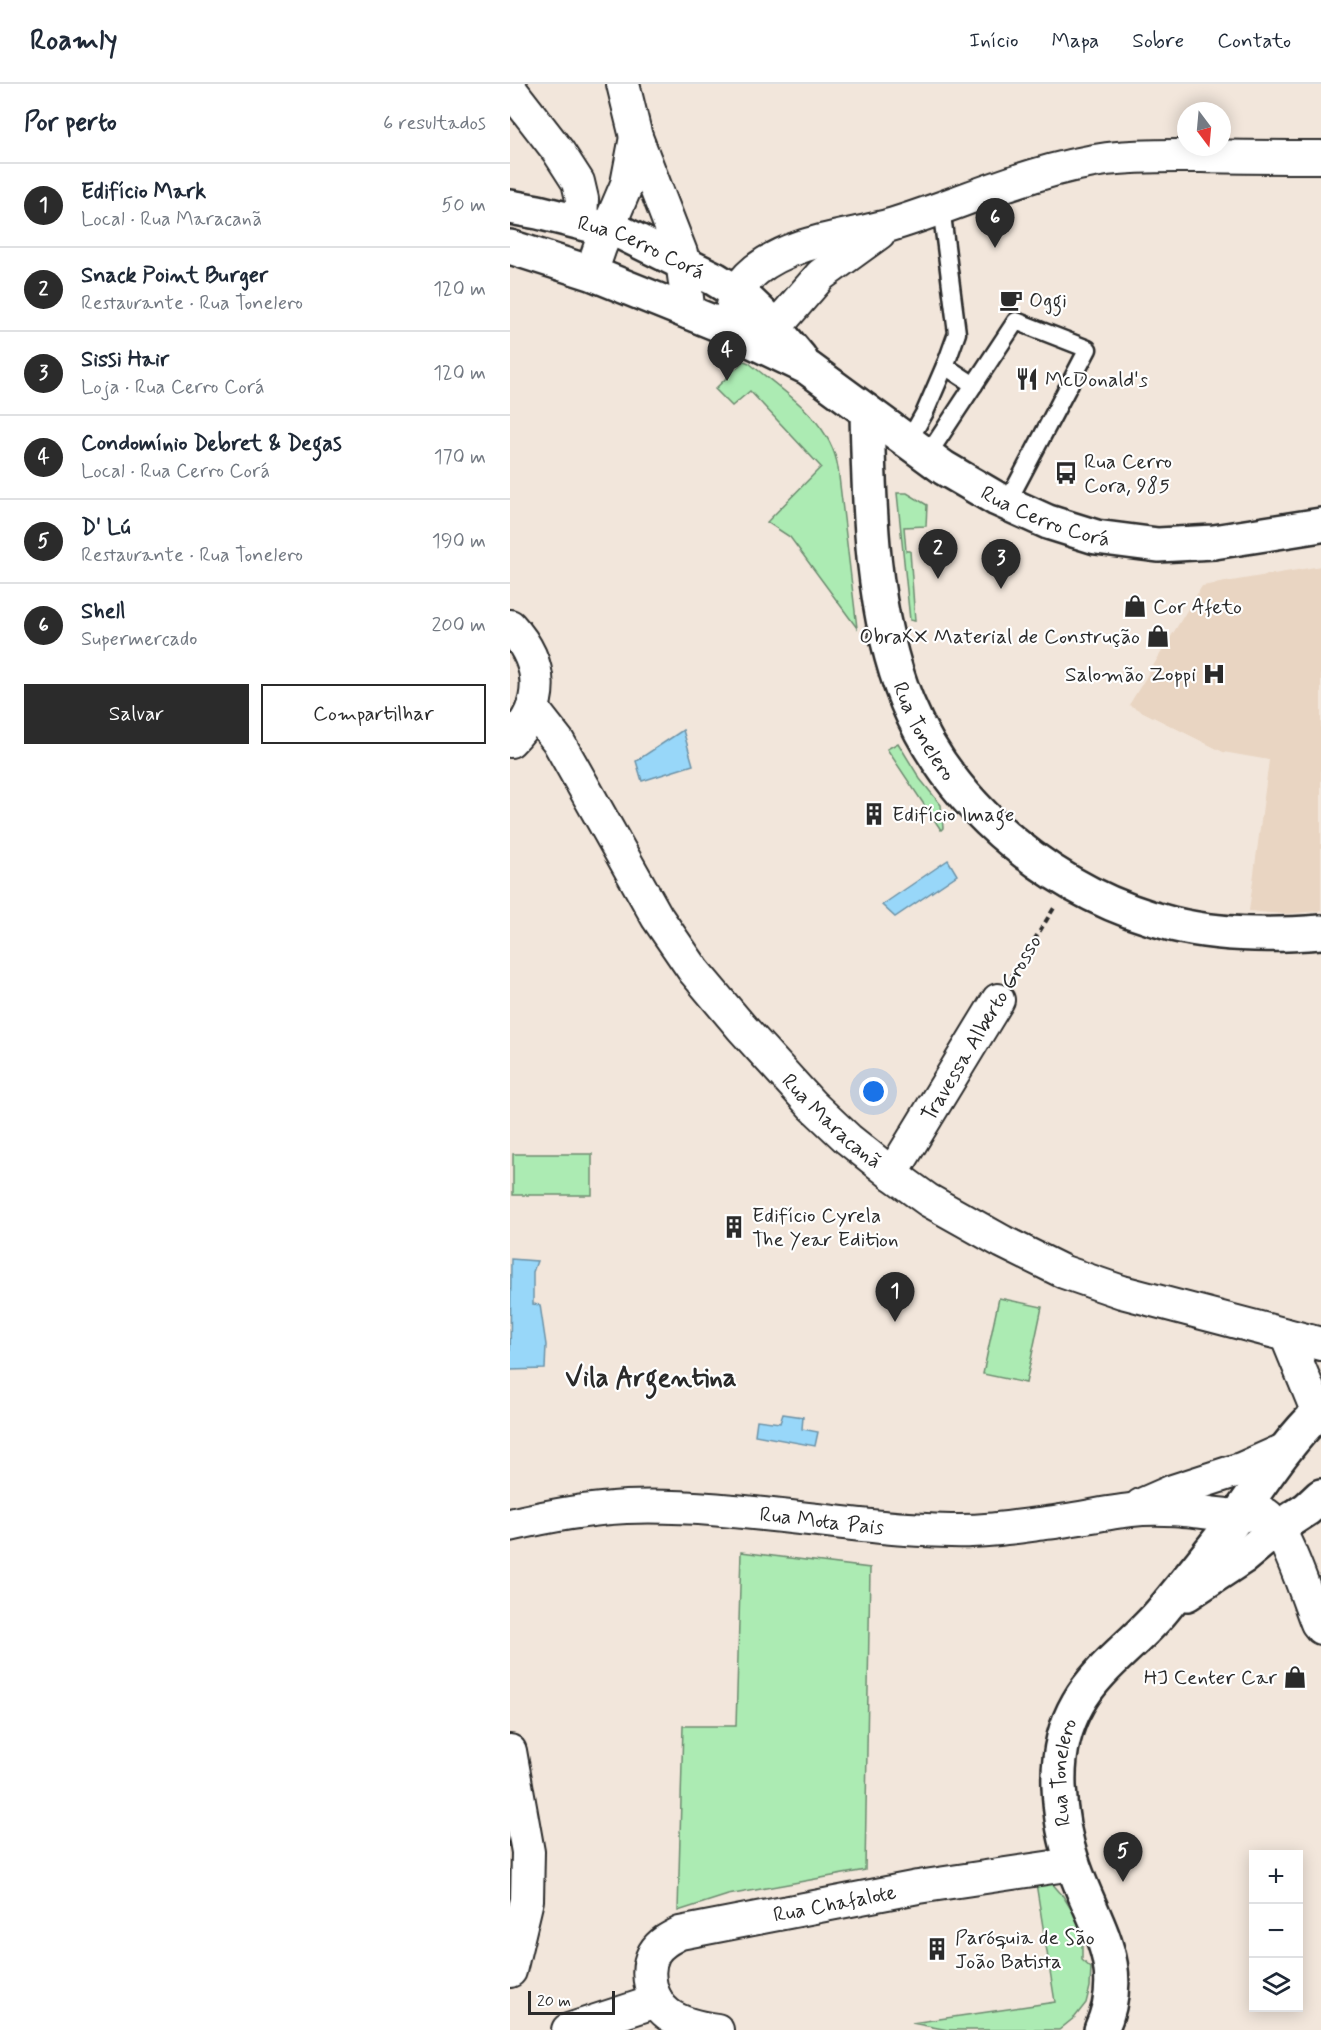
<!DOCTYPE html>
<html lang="pt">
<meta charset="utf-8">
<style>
:root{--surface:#fff;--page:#f6f6f7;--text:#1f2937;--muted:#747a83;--line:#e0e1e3;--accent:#2b2b2b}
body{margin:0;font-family:Mynerve,sans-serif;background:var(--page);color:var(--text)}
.controls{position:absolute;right:18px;bottom:18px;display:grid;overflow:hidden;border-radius:0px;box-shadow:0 3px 15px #0003}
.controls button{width:54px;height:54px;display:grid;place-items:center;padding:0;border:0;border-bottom:2px solid var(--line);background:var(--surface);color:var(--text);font:30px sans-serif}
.compass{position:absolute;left:667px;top:18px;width:54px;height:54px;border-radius:50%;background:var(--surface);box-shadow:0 3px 15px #0003;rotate:164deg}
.scale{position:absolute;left:18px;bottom:15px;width:87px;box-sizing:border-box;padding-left:6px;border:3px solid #2b2b2b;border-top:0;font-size:16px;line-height:21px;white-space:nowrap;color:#2b2b2b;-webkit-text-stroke:4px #fff;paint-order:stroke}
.you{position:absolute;left:364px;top:1008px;width:21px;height:21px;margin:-15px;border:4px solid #fff;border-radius:50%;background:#1a73e8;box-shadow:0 0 0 9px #1a73e833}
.badge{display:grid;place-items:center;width:39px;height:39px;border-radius:50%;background:var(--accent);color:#fff;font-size:20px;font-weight:700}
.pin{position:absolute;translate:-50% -50px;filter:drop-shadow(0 2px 3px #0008)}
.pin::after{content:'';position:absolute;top:32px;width:21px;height:18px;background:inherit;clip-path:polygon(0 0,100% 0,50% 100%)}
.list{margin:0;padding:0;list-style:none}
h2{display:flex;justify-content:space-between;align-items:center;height:78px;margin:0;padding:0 24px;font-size:26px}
h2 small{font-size:20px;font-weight:400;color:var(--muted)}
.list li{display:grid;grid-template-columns:39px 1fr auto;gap:18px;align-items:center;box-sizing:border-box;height:84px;padding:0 24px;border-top:2px solid var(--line)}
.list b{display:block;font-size:22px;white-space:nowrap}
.list p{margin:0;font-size:20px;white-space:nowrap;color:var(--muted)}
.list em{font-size:20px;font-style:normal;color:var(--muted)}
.actions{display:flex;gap:12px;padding:18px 24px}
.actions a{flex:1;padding:14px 0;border:2px solid var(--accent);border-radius:0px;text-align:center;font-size:21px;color:var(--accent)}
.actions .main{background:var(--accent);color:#fff}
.icon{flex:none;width:33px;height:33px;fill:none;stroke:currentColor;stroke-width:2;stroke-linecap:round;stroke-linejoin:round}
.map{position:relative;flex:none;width:811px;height:1946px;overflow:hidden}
header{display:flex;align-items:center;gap:36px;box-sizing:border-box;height:84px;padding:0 30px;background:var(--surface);border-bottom:2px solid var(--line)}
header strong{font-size:28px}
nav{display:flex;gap:33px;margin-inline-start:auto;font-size:21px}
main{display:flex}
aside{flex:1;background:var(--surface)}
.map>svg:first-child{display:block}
</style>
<header>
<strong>Roamly</strong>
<nav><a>Início</a><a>Mapa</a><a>Sobre</a><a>Contato</a></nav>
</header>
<main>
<aside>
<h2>Por perto<small>6 resultados</small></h2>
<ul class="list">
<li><span class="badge">1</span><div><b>Edifício Mark</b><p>Local · Rua Maracanã</p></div><em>50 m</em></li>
<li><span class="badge">2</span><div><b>Snack Point Burger</b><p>Restaurante · Rua Tonelero</p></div><em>120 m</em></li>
<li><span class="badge">3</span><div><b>Sissi Hair</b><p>Loja · Rua Cerro Corá</p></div><em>120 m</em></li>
<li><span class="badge">4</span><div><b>Condomínio Debret &amp; Degas</b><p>Local · Rua Cerro Corá</p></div><em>170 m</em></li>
<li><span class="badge">5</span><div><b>D' Lú</b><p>Restaurante · Rua Tonelero</p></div><em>190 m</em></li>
<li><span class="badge">6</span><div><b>Shell</b><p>Supermercado</p></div><em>200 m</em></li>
</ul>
<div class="actions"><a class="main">Salvar</a><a>Compartilhar</a></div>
</aside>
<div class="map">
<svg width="811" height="1946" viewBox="0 0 811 1946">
<rect width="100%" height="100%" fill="#f2e6db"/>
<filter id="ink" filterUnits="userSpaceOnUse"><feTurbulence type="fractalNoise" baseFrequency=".0167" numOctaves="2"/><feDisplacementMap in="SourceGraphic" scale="12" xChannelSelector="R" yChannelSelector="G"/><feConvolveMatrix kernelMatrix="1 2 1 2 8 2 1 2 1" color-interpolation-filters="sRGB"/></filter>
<g filter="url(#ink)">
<path fill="#e9d5c2" d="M811,482v345l-38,3 -34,-3 20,-151 -46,-8 -94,-47 73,-119z"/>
<g fill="#acebb3" stroke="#6c8b6f" stroke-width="1.5">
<path d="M234,277l5,2c34,28 82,57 89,105l19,160 -67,-91 -23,-15 54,-55 -71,-76 -18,15 -17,-17z"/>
<path d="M387,409h10l20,12 -1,21 -22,1 2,24h4l5,70 -5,-1z"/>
<path d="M388,659l22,36 21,26 2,23 -2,2 -54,-81z"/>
<rect x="3" y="1070" width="79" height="41"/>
<path d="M489,1214l43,9 -16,76 -43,-9z"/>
<path d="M231,1468l129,16 -5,302 -137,25 -50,16 5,-185h53z"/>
<path d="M525,1793l15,4 13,15 19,31v33l9,8 -1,19 -4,16 -11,14 -16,13h-111l-36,-7 143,-21z"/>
</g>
<g fill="#98d7f9" stroke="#6c92a7" stroke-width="1.5">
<path d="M173,646l10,35 -51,16 -6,-20z"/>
<path d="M438,776l9,15 -62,42 -13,-12z"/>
<path d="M1,1175l26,2 -4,11v32l7,1 6,40 -1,24 -35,1z"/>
<path d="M273,1330l20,3 -1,12 16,3 -3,14 -60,-11 2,-15 23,3z"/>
</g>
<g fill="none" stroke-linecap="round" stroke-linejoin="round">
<g stroke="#2b2b2b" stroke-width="21">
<g id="lane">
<path d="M435,282l29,19"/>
<path d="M398,358l17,-30 22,-51 10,-28 -16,-126"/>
<path d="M417,372l89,-135 72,28 -81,154"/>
</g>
</g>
<g stroke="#2b2b2b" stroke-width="36">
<g id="street">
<path d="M113,0l13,53 45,116 8,60"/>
<path d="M0,5l48,62 20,31 4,17 -1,23"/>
<path d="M81,189l9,-26 27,-63 9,-47"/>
<path d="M220,245c2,-27 4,-41 26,-59 39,-31 92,-32 138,-46 71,-22 138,-55 213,-65 32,-4 63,-3 95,-3 40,1 79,1 119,1"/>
<path d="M251,260l60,-69 58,-42"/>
<path d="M0,542c34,37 37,79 0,115"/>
<path id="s1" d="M23,625l25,32 99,176 37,54 48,57 70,77 36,34 44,35 36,26 75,42 61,30 58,20 199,52"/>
<path d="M382,1090l106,-174"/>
<path d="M776,1251l32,78"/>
<path d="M631,1421l32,-14 68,-22 45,-20"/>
<path id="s2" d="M0,1441c38,-9 77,-16 116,-18 109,-4 217,22 325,24 32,1 64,-4 95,-8 28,-3 57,-10 85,-13 34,-4 70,2 104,6 10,2 20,-8 30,-2 19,10 43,86 52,109l4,5"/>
<path d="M0,1667l18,101 -1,48 -17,71"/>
<path d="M58,1946l89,-29"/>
<path id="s3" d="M207,1946c-16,-2 -36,-6 -49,-16 -17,-13 -24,-42 -14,-61 6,-10 16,-15 26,-20l238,-46 155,-23"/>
</g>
</g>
<g stroke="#2b2b2b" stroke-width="38">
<g id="secondary">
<path id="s4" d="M357,328c2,94 4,202 40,290 45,109 152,194 265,222 49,12 99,12 149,8"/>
<path d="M677,1510l56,-37 35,-29 29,-19 14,-13"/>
<path id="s5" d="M591,1946c29,-64 -7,-105 -27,-163 -9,-25 -14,-54 -15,-81 -1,-29 4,-57 19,-83 20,-36 59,-61 85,-93 27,-33 54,-66 79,-100 24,-34 48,-71 79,-100"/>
</g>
</g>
<g stroke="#2b2b2b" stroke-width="38">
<g id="primary">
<path id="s6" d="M0,123l28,5 84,21 93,46 29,18 25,24 31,37"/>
<path id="s7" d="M0,163l81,26 124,50 93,45 136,100 53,31 51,23 48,15 62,8 56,-3 107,-17"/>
</g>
</g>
<path stroke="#2b2b2b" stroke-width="4" stroke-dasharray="6 4.5" stroke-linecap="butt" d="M502,892l42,-68"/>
<use href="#lane" stroke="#fff" stroke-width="16"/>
<use href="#street" stroke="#fff" stroke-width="32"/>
<use href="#secondary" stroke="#fff" stroke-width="33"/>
<use href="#primary" stroke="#fff" stroke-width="33"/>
</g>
</g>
<defs>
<g id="cafe-bare" transform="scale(1.8)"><path d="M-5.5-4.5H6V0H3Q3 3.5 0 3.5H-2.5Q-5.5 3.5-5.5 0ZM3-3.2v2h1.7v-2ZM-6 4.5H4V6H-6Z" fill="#2b2b2b" stroke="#fff" stroke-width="2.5" paint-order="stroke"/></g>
<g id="restaurant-bare" transform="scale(1.8)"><path d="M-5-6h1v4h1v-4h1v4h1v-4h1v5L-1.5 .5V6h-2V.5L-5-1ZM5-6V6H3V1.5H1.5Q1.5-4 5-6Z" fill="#2b2b2b" stroke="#fff" stroke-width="2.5" paint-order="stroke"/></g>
<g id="bus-bare" transform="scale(1.8)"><path d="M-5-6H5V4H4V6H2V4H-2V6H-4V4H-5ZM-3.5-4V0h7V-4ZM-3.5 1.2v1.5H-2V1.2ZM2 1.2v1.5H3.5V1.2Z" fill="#2b2b2b" stroke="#fff" stroke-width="2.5" paint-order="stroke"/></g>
<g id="shop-bare" transform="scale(1.8)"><path d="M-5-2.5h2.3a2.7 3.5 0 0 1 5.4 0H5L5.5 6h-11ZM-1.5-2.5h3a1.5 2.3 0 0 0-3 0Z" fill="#2b2b2b" stroke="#fff" stroke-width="2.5" paint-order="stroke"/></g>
<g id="hospital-bare" transform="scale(1.8)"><path d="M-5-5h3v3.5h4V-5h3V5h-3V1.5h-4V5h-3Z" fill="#2b2b2b" stroke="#fff" stroke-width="2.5" paint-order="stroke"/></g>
<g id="building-bare" transform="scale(1.8)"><path d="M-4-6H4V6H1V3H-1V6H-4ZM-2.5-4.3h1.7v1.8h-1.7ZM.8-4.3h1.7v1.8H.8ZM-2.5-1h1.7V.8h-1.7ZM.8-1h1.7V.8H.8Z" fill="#2b2b2b" stroke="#fff" stroke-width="2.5" paint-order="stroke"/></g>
</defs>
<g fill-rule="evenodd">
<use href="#cafe-bare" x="501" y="216"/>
<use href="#restaurant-bare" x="517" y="295"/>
<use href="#bus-bare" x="556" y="389"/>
<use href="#shop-bare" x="625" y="522"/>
<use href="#shop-bare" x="648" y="552"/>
<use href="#hospital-bare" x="704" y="590"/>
<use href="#building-bare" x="364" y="730"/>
<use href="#building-bare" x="224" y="1143"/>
<use href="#shop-bare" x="785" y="1593"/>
<use href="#building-bare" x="427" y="1865"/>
</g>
<g text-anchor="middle" stroke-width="4.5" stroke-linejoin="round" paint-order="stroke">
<g font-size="21" fill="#2b2b2b" stroke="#fff">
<text dy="7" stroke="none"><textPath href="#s6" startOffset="138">Rua Cerro Corá</textPath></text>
<text dy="7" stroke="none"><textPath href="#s7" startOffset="604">Rua Cerro Corá</textPath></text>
<text dy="7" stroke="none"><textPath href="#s4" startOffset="328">Rua Tonelero</textPath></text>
<text transform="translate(471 944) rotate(-59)" y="7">Travessa Alberto Grosso</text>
<text dy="7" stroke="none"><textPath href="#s1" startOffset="512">Rua Maracanã</textPath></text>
<text dy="7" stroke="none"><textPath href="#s2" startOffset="314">Rua Mota Pais</textPath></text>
<text dy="7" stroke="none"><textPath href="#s5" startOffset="268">Rua Tonelero</textPath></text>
<text dy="7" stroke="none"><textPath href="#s3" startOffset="310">Rua Chafalote</textPath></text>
</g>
<g font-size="21" fill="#2b2b2b" stroke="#fff" text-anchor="start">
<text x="519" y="223">Oggi</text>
<text x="535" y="302">McDonald's</text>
<text x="574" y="384">Rua Cerro<tspan x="574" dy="24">Cora, 985</tspan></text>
<text x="643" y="529">Cor Afeto</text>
<text x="630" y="559" text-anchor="end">ObraXX Material de Construção</text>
<text x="686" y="597" text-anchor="end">Salomão Zoppi</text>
<text x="382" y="737">Edifício Image</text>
<text x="242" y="1138">Edifício Cyrela<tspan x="242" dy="24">The Year Edition</tspan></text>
<text x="767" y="1600" text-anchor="end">HJ Center Car</text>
<text x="445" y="1860">Paróquia de São<tspan x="445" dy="24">João Batista</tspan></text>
</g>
<g font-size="27" font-weight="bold" fill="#2b2b2b" stroke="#fff">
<text x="141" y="1302">Vila Argentina</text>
</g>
</g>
</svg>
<div class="controls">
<button>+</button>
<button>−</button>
<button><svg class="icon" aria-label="layers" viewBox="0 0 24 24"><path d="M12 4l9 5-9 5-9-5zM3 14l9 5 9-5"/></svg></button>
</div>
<svg class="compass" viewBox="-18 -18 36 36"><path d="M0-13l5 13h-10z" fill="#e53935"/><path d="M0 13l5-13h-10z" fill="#747a83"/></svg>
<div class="scale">20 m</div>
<div class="you"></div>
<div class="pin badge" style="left:385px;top:1238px">1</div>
<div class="pin badge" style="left:428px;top:495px">2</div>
<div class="pin badge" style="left:491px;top:505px">3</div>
<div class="pin badge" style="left:217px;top:297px">4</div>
<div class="pin badge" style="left:613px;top:1798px">5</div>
<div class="pin badge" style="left:485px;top:164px">6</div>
</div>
</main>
